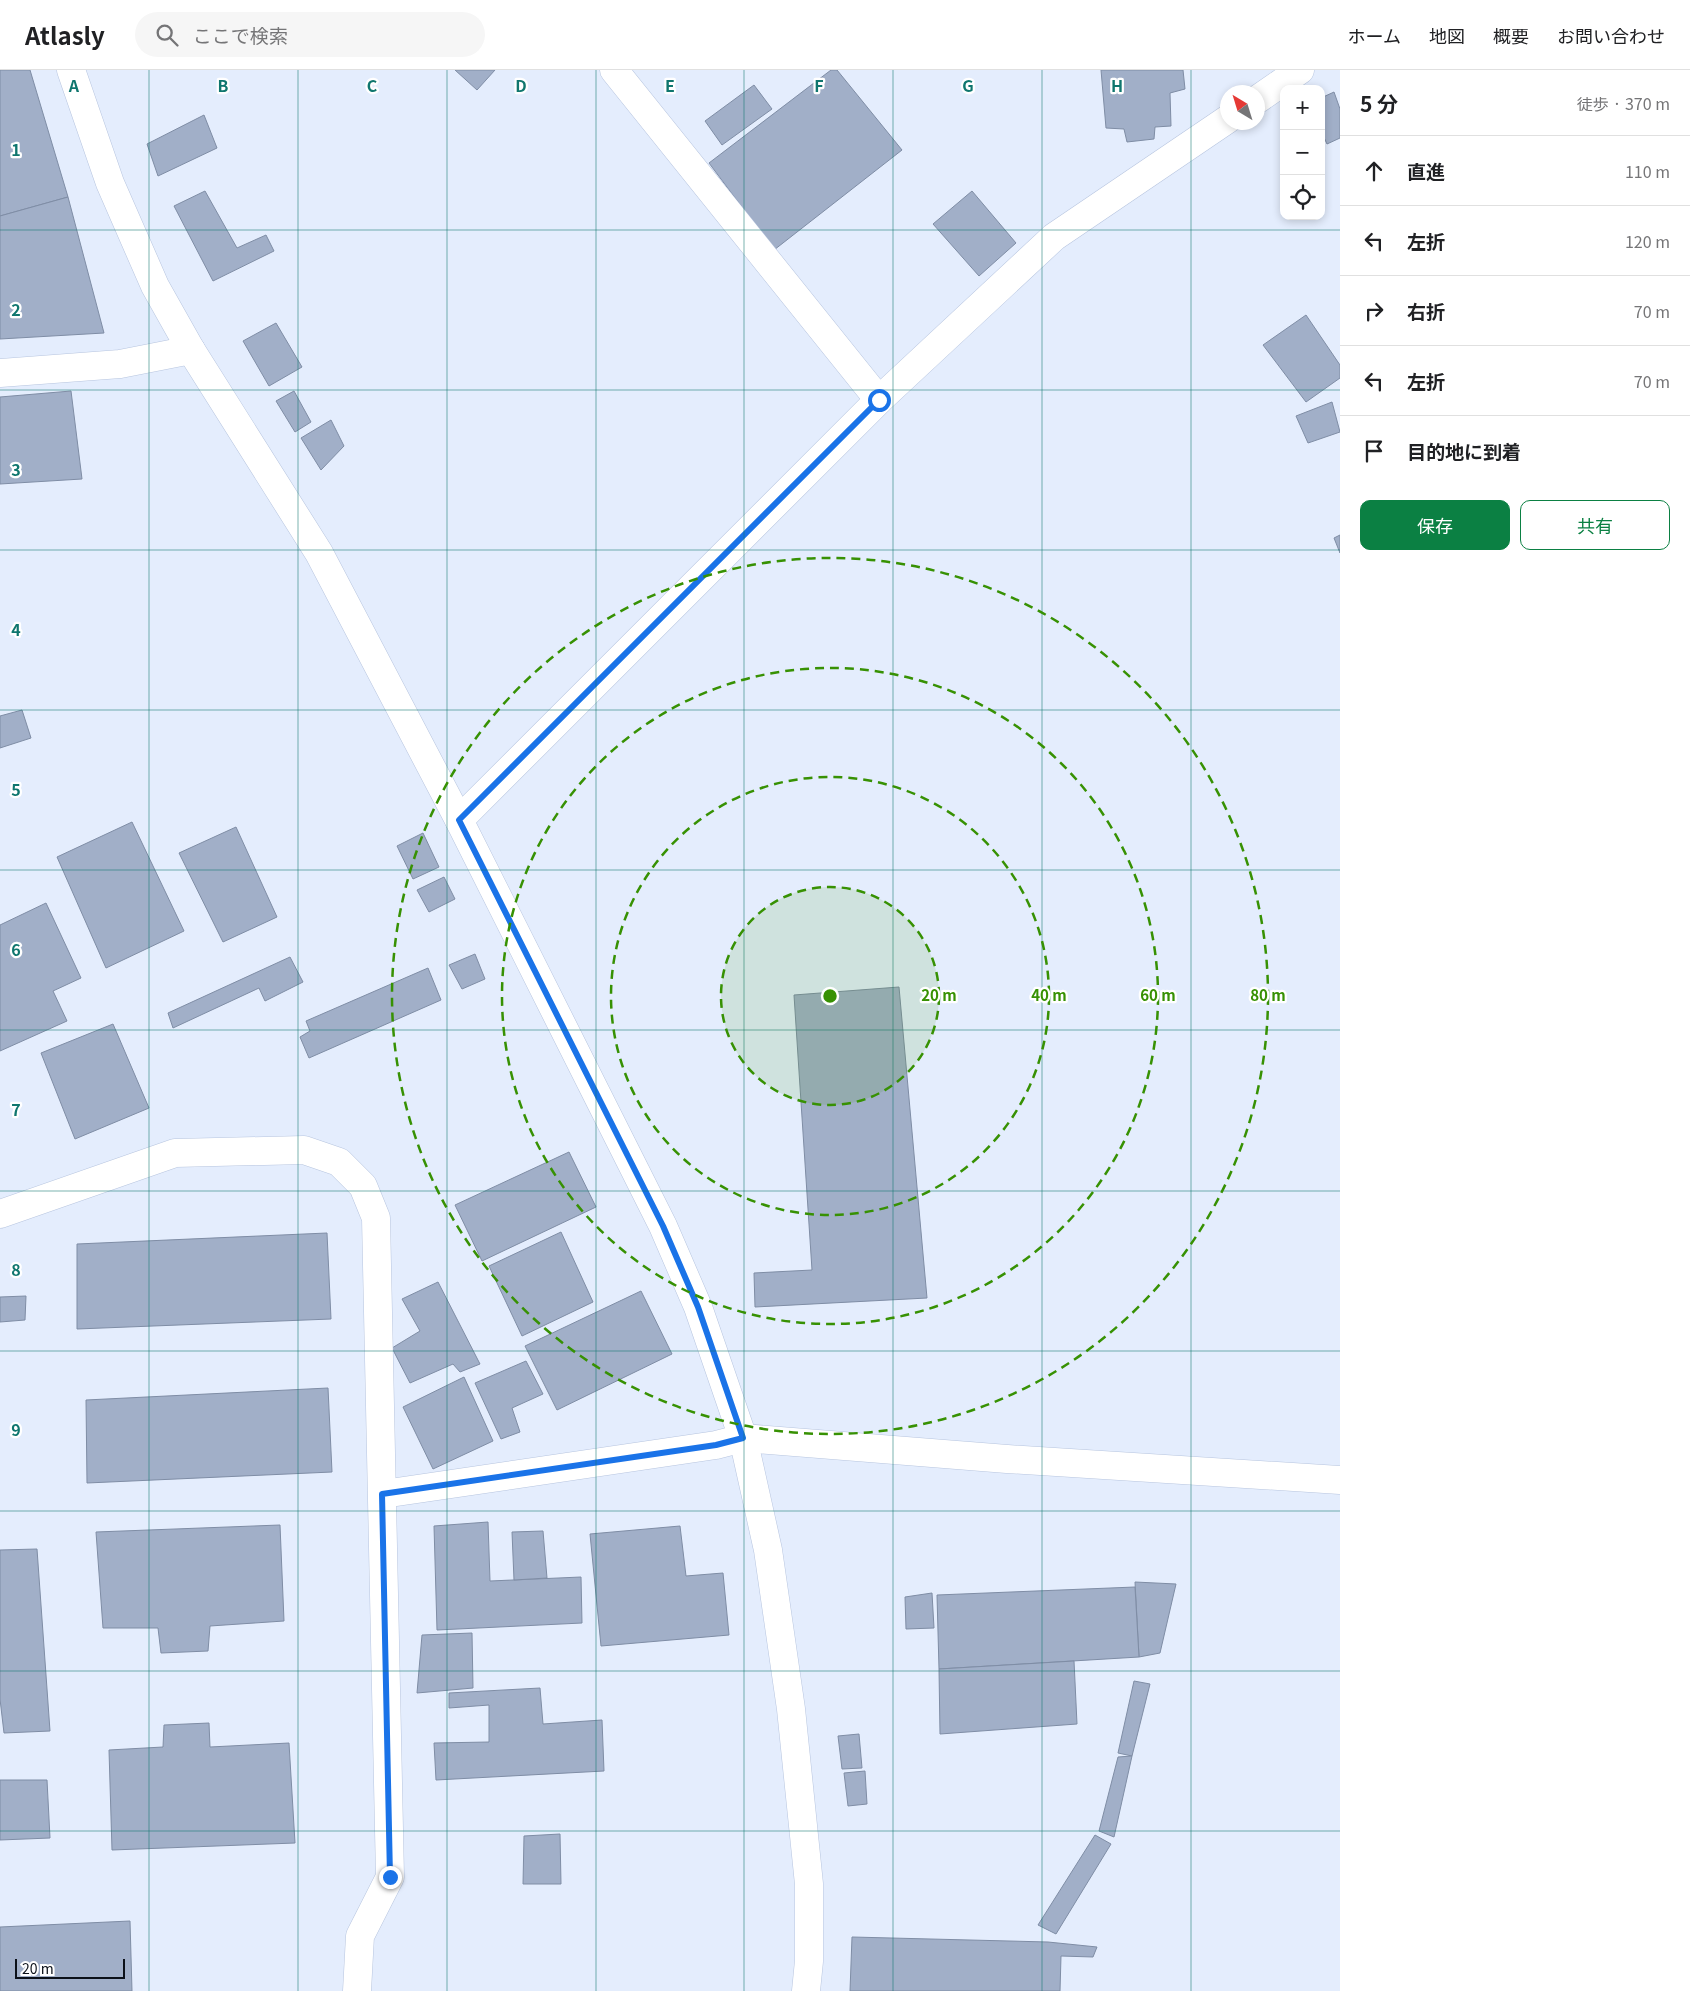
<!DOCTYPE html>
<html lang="ja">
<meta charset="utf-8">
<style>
:root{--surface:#fff;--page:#f6f6f6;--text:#202124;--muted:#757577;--line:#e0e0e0;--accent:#0b8043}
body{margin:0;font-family:Georgia,"Noto Sans JP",serif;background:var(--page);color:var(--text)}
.controls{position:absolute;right:15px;top:15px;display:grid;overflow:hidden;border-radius:10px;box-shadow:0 2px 8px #0003}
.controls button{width:45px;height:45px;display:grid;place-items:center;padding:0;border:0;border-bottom:1px solid var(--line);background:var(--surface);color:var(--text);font:25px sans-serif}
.compass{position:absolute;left:1220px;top:15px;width:45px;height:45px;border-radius:50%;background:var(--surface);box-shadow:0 2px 8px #0003;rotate:322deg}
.scale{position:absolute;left:15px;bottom:12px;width:110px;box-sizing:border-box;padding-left:5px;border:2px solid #0c1119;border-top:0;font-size:14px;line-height:18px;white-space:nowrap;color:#0c1119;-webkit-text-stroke:4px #fff;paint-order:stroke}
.stop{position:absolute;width:15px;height:15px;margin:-11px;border:4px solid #1a73e8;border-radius:50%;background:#fff}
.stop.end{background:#1a73e8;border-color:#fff;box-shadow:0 1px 5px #0008}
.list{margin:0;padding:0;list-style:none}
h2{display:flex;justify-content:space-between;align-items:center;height:65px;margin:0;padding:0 20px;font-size:21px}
h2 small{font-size:16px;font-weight:400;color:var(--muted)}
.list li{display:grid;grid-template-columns:32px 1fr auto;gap:15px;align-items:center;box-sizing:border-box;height:70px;padding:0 20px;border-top:1px solid var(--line)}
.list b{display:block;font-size:19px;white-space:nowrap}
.list em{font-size:16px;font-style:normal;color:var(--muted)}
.actions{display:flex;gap:10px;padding:15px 20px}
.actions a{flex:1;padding:11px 0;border:1px solid var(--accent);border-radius:10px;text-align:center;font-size:18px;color:var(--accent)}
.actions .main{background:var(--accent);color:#fff}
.icon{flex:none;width:28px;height:28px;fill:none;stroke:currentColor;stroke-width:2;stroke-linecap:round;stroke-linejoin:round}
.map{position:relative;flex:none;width:1340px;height:1921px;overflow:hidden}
header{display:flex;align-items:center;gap:30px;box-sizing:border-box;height:70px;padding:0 25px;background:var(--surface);border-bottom:1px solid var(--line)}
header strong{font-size:24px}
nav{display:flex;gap:28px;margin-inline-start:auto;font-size:18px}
.search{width:350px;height:45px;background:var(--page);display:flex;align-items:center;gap:12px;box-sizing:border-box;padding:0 18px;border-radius:28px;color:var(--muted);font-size:19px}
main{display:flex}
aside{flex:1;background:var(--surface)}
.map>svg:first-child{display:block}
</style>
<header>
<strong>Atlasly</strong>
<div class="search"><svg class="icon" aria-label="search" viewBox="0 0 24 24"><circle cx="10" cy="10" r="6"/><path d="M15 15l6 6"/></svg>ここで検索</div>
<nav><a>ホーム</a><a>地図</a><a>概要</a><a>お問い合わせ</a></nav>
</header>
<main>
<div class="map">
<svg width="1340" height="1921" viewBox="0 0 1340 1921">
<rect width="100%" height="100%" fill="#e4edfd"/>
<g fill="#a1afc8" stroke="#7f8da5">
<path d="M0,0h30l38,127 -68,19z"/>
<path d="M455,0h40l-18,20z"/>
<path d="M831,0h6l65,80 -128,100 -65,-87z"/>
<path d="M1101,0h82l2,19 -15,4 1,33 -16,1 -1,12 -27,3 -3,-13 -18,-1z"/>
<path d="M754,15l18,24 -50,36 -17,-24z"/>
<path d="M1334,22l6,17v29l-13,6 -6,-13v-33z"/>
<path d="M204,45l13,33 -59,28 -11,-32z"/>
<path d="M205,121l32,57 29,-13 8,16 -61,30 -39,-75z"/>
<path d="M972,121l44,52 -37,33 -46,-52z"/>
<path d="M68,127l36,136 -104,6v-123z"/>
<path d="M1306,245l34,50v13l-34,24 -43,-57z"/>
<path d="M276,253l26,44 -33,19 -26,-45z"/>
<path d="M71,321l11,88 -82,5v-87z"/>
<path d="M294,321l17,31 -16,10 -19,-31z"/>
<path d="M1332,332l8,30 -32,11 -12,-27z"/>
<path d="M331,350l13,26 -23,24 -20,-32z"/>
<path d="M1340,465v18l-6,-15z"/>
<path d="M22,640l9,28 -31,10v-32z"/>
<path d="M132,752l52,109 -78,37 -49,-111z"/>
<path d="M236,757l41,90 -54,25 -44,-89z"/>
<path d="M423,763l16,34 -26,12 -16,-33z"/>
<path d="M444,807l11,22 -26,13 -12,-22z"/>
<path d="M46,833l35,75 -28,13 14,30 -67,30v-126z"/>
<path d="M475,884l10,25 -23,10 -13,-24z"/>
<path d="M290,887l13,25 -38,19 -6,-13 -86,40 -5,-15z"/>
<path d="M428,898l13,32 -132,58 -9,-21 10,-6 -4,-10z"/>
<path d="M899,917l28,311 -172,9 -1,-34 58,-3 -18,-275z"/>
<path d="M113,954l36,84 -74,31 -34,-86z"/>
<path d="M569,1082l27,55 -114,54 -27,-56z"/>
<path d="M561,1162l32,70 -71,34 -33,-70z"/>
<path d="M327,1163l4,86 -254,10v-85z"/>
<path d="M438,1212l42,82 -20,8 -7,-8 -43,19 -18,-35 28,-17 -18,-32z"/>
<path d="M641,1221l31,63 -115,56 -32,-64z"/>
<path d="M26,1226l-1,24 -25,2v-25z"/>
<path d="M526,1291l17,33 -31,14 8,24 -19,7 -26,-56z"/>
<path d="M464,1307l29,64 -60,28 -30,-62z"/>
<path d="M328,1318l4,84 -245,11 -1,-83z"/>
<path d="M488,1452l2,59 91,-4 1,46 -145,7 -3,-104z"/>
<path d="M280,1455l4,96 -74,5 -2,25 -47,2 -3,-25h-55l-7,-96z"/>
<path d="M680,1456l6,50 37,-3 6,62 -128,11 -11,-112z"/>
<path d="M543,1461l4,47 -33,2 -2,-48z"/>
<path d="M37,1479l13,182 -46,2 -4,-34v-149z"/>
<path d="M1135,1512l41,2 -16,69 -21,4z"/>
<path d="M1135,1517l4,70 -200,12 -2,-74z"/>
<path d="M932,1523l2,35 -28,1 -1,-32z"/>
<path d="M472,1563l1,55 -56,5 5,-58z"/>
<path d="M1074,1591l3,63 -137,10 -1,-65z"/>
<path d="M1134,1611l16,3 -18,72 -14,-3z"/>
<path d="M540,1618l3,36 59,-4 2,51 -168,9 -2,-37 55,-1v-37l-40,3v-15z"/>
<path d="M209,1653l1,24 79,-4 6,100 -183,7 -3,-100 54,-3 1,-22z"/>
<path d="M859,1664l3,34 -20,1 -4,-33z"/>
<path d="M1132,1686l-18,81 -15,-6 19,-74z"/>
<path d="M865,1701l2,33 -19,2 -4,-33z"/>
<path d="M0,1710h47l3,58 -50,2z"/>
<path d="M560,1764l1,50h-38l1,-48z"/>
<path d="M1095,1765l16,9 -55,90 -18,-9z"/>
<path d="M130,1851l2,70h-132v-64z"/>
<path d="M852,1867l196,5 49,5 -4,10 -32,-1 -1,35h-210z"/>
</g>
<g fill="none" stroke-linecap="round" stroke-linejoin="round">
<g stroke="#b7c5df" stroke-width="29">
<g id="minor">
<path d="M71,0l39,113 45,103 36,64 128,203 140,267"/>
<path d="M614,0l265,330"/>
<path d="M1258,29l42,-29"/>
<path d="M0,303l120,-9 71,-14"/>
<path d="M0,1144l175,-61 129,-3 35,12 24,24 13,32 14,659 -30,59 -3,55"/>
<path d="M383,1424l333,-49 27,-7 264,21 333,21"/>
<path d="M806,1921l3,-30v-77l-18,-175 -23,-159 -25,-112 -45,-131 -35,-81 -204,-406 420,-420 175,-163 174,-118"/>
</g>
</g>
<use href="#minor" stroke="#fff" stroke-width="28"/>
</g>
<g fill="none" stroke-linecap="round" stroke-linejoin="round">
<path stroke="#1a73e8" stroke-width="6" d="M390,1807l-8,-383 334,-49 27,-7 -45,-131 -35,-81 -204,-406 420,-420"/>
</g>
<path fill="none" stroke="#0f766e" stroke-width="1" stroke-opacity="0.55" d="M149,0v1921M298,0v1921M447,0v1921M596,0v1921M744,0v1921M893,0v1921M1042,0v1921M1191,0v1921M0,160h1340M0,320h1340M0,480h1340M0,640h1340M0,800h1340M0,960h1340M0,1121h1340M0,1281h1340M0,1441h1340M0,1601h1340M0,1761h1340"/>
<circle cx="830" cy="926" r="109" fill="#379103" fill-opacity=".12"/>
<g fill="none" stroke="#379103" stroke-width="2.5" stroke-dasharray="9 6">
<circle cx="830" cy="926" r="109"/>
<circle cx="830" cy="926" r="219"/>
<circle cx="830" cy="926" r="328"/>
<circle cx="830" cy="926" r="438"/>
</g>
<g font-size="16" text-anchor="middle" font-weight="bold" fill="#0f766e" stroke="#fff" stroke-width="4.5" stroke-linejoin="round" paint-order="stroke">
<text x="74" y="22">A</text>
<text x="223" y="22">B</text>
<text x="372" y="22">C</text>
<text x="521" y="22">D</text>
<text x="670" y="22">E</text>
<text x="819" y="22">F</text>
<text x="968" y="22">G</text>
<text x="1117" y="22">H</text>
<text x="16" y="86">1</text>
<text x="16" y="246">2</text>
<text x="16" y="406">3</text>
<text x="16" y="566">4</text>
<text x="16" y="726">5</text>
<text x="16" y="886">6</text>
<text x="16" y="1046">7</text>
<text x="16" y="1206">8</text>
<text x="16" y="1366">9</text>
</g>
<circle cx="830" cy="926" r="8" fill="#379103" stroke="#fff" stroke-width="2.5"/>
<g font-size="15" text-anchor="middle" font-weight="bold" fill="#379103" stroke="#fff" stroke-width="4.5" stroke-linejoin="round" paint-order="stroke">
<text x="939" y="931">20 m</text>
<text x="1049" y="931">40 m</text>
<text x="1158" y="931">60 m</text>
<text x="1268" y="931">80 m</text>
</g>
</svg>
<div class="controls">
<button>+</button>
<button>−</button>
<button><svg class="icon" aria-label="locate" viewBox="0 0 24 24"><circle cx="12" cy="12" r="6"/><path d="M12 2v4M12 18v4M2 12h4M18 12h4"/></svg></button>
</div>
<svg class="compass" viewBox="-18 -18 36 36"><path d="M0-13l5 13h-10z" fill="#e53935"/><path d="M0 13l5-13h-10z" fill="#757577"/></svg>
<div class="scale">20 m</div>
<div class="stop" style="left:879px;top:330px"></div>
<div class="stop end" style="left:390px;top:1807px"></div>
</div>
<aside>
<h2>5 分<small>徒歩 · 370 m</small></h2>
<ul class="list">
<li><svg class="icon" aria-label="ahead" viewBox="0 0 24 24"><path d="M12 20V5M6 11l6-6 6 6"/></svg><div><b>直進</b></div><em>110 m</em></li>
<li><svg class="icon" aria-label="left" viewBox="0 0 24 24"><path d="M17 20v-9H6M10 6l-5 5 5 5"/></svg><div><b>左折</b></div><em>120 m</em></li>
<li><svg class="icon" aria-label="right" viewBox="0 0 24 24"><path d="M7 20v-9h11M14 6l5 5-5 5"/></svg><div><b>右折</b></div><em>70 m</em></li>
<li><svg class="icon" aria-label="left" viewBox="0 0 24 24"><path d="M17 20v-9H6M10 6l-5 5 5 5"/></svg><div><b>左折</b></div><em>70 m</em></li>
<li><svg class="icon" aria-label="arrive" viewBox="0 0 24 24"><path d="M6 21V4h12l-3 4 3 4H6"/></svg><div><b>目的地に到着</b></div></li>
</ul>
<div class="actions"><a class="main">保存</a><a>共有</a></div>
</aside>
</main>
